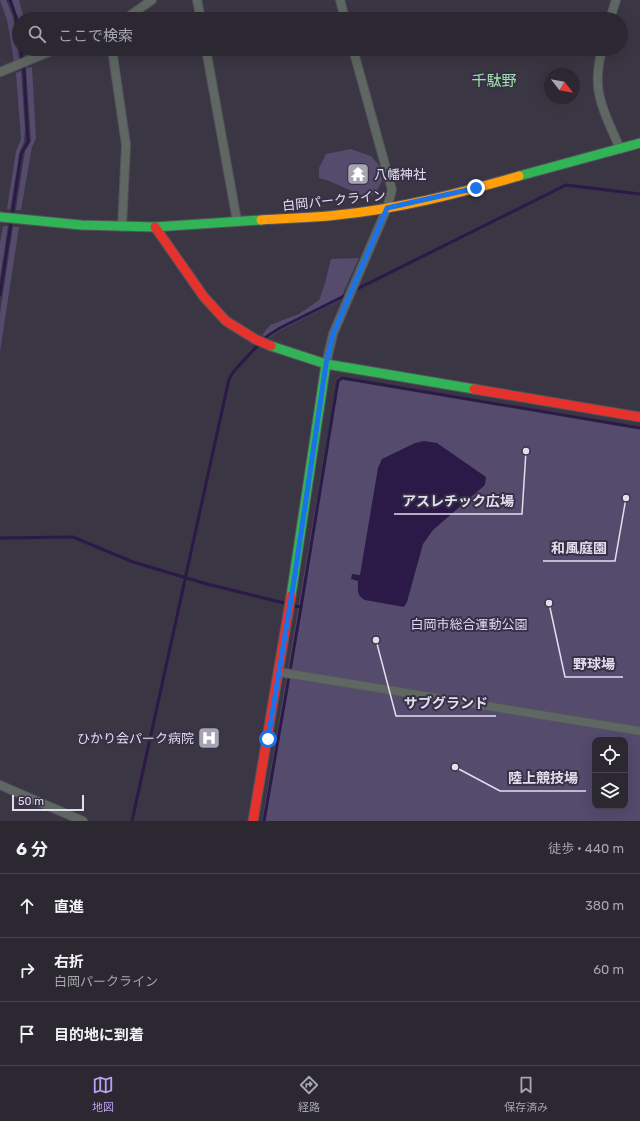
<!DOCTYPE html>
<html lang="ja">
<meta charset="utf-8">
<style>
:root{--surface:#2c2832;--page:#34303a;--text:#f1f3f6;--muted:#a6a6ac;--line:#48444d;--accent:#bca0f2}
body{margin:0;font-family:Rubik,"Noto Sans JP",sans-serif;background:var(--page);color:var(--text)}
.controls{position:absolute;right:12px;bottom:12px;display:grid;overflow:hidden;border-radius:8px;box-shadow:0 4px 16px #0002}
.controls button{width:36px;height:36px;display:grid;place-items:center;padding:0;border:0;border-bottom:1px solid var(--line);background:var(--surface);color:var(--text);font:20px sans-serif}
.compass{position:absolute;left:544px;top:68px;width:36px;height:36px;border-radius:50%;background:var(--surface);box-shadow:0 4px 16px #0002;rotate:121deg}
.scale{position:absolute;left:12px;bottom:10px;width:72px;box-sizing:border-box;padding-left:4px;border:2px solid #e2dfed;border-top:0;font-size:11px;line-height:14px;white-space:nowrap;color:#e2dfed;-webkit-text-stroke:3px #373148;paint-order:stroke}
.stop{position:absolute;width:12px;height:12px;margin:-9px;border:3px solid #1a73e8;border-radius:50%;background:#fff}
.stop.end{background:#1a73e8;border-color:#fff;box-shadow:0 1px 4px #0008}
.list{margin:0;padding:0;list-style:none}
h2{display:flex;justify-content:space-between;align-items:center;height:52px;margin:0;padding:0 16px;font-size:17px}
h2 small{font-size:13px;font-weight:400;color:var(--muted)}
.list li{display:grid;grid-template-columns:26px 1fr auto;gap:12px;align-items:center;box-sizing:border-box;height:64px;padding:0 16px;border-top:1px solid var(--line)}
.list b{display:block;font-size:15px;white-space:nowrap}
.list p{margin:0;font-size:13px;white-space:nowrap;color:var(--muted)}
.list em{font-size:13px;font-style:normal;color:var(--muted)}
.icon{flex:none;width:22px;height:22px;fill:none;stroke:currentColor;stroke-width:2;stroke-linecap:round;stroke-linejoin:round}
.map{position:relative;flex:none;width:640px;height:821px;overflow:hidden}
.search{position:absolute;background:var(--surface);box-shadow:0 4px 16px #0002;left:12px;right:12px;top:12px;height:44px;display:flex;align-items:center;gap:10px;box-sizing:border-box;padding:0 14px;border-radius:22px;color:var(--muted);font-size:15px}
.sheet{height:244px;background:var(--surface)}
nav{display:flex;justify-content:space-around;align-items:center;box-sizing:border-box;height:56px;border-top:1px solid var(--line);background:var(--surface);font-size:11px;color:var(--muted)}
nav a{display:grid;justify-items:center;gap:2px}
nav .on{color:var(--accent)}
.map>svg:first-child{display:block}
</style>
<div class="map">
<svg width="640" height="821" viewBox="0 0 640 821">
<rect width="100%" height="100%" fill="#3a3643"/>
<g fill="#544b6d" fill-rule="evenodd">
<path d="M0,0h6l7,17 6,43 -5,2 -7,-42z"/>
<path d="M12,0h7l5,19h-5v3z"/>
<path d="M32,67l4,71 -4,9 -11,63h-5l9,-59 6,-10 -5,-73z"/>
<path d="M21,71l4,59 -1,12 -4,9 -10,58h-3l9,-58 5,-12 -5,-66z"/>
<path d="M351,149l20,7 8,9 3,16 -7,13 -9,3 -37,-16 -10,-3v-10l7,-14z"/>
<path d="M3,226h5l-8,52v-35z"/>
<path d="M13,227h6l-19,125v-39z"/>
<path d="M359,258l-19,42 -61,31 -10,7 -7,-3 8,-10 29,-11 20,-14 6,-17 6,-24z"/>
<path d="M340,377l300,50v394h-378l75,-441zM595,740h30v66h-30z"/>
</g>
<path fill="#2b1a48" d="M424,441l13,2 49,34 -1,8 -52,45 -10,14 -16,58 -3,5 -39,-7c-9,-4 -7,-11 -7,-19l-7,-2 1,-5 8,1 18,-107 4,-9 33,-16z"/>
<g fill="none" stroke-linecap="round" stroke-linejoin="round">
<g stroke="#2b1a48" stroke-width="3">
<path d="M10,0l6,17 3,20"/>
<path d="M12,216l9,-62 7,-12 -4,-71 -3,-22"/>
<path d="M353,291l213,-106 74,9"/>
<path d="M0,295l11,-73"/>
<path d="M264,339l5,-4 11,-7 68,-34"/>
<path d="M0,538l73,-1 60,25 74,22 81,20"/>
<path d="M293,606l8,1 37,-226 4,-3 298,50"/>
<path d="M132,821l97,-442 5,-8 26,-28"/>
<path d="M264,821l37,-214"/>
</g>
<g stroke="#56525d" stroke-width="10">
<g id="street">
<path d="M197,0l4,19"/>
<path d="M340,0l5,19"/>
<path d="M125,19l27,-19"/>
<path d="M610,19l6,-19"/>
<path d="M112,49l14,96 -4,82"/>
<path d="M206,49l31,172"/>
<path d="M602,49c-3,12 -5,25 -4,37 2,22 14,43 22,63"/>
<path d="M0,72l56,-23"/>
<path d="M326,364l7,-30 54,-126 5,-18 -39,-141"/>
<path d="M285,673l355,58"/>
<path d="M0,785l83,36"/>
</g>
</g>
<g stroke="#56525d" stroke-width="11">
<g id="fast">
<path d="M519,176l121,-33"/>
<path d="M0,217l81,8 74,2 106,-7"/>
<path d="M271,346l55,18 148,25"/>
<path d="M291,596l35,-232"/>
</g>
</g>
<g stroke="#56525d" stroke-width="11">
<path id="slow" d="M261,220c26,-2 51,-2 76,-5 62,-6 123,-22 182,-39"/>
</g>
<g stroke="#56525d" stroke-width="11">
<g id="jam">
<path d="M155,227l49,70 22,24 29,18 16,7"/>
<path d="M474,389l166,28"/>
<path d="M253,821l38,-225"/>
</g>
</g>
<use href="#street" stroke="#5e6761" stroke-width="8"/>
<use href="#fast" stroke="#30b455" stroke-width="9"/>
<use href="#slow" stroke="#ff9f0a" stroke-width="9"/>
<use href="#jam" stroke="#e5322d" stroke-width="9"/>
</g>
<g fill="none" stroke-linecap="round" stroke-linejoin="round">
<path stroke="#1a73e8" stroke-width="5" d="M268,739l27,-165 31,-210 7,-30 54,-126 89,-20"/>
</g>
<defs>
<g id="temple-square" transform="scale(1.15)"><rect x="-9" y="-9" width="18" height="18" rx="4" fill="#a7a4b2" stroke="#373148"/><path d="M0-6L5-2H3V0L6.5 2.5H4V6H1.5V3h-3V6H-4V2.5H-6.5L-3 0V-2H-5Z" fill="#fff"/></g>
<g id="hospital-square" transform="scale(1.15)"><rect x="-9" y="-9" width="18" height="18" rx="4" fill="#a7a4b2" stroke="#373148"/><path d="M-5-5h3v3.5h4V-5h3V5h-3V1.5h-4V5h-3Z" fill="#fff"/></g>
</defs>
<g fill-rule="evenodd">
<use href="#temple-square" x="358" y="174"/>
<use href="#hospital-square" x="209" y="738"/>
</g>
<g text-anchor="middle" stroke-width="4" stroke-linejoin="round" paint-order="stroke">
<g font-size="13" fill="#e2dfed" stroke="#373148" text-anchor="start">
<text x="374" y="179">八幡神社</text>
<text x="194" y="743" text-anchor="end">ひかり会パーク病院</text>
</g>
<g font-size="13" fill="#e2dfed" stroke="#373148">
<text transform="translate(334 200) rotate(-6)" y="5">白岡パークライン</text>
</g>
<g font-size="13" fill="#dfd7fa" stroke="#373148">
<text x="469" y="629">白岡市総合運動公園</text>
</g>
<g font-size="15" fill="#a0e1ab" stroke="#373148">
<text x="494" y="86">千駄野</text>
</g>
</g>
<path fill="none" stroke="#e2dfed" stroke-width="1.5" d="M526 451L522 514H394M626 498L615 561H543M549 603L565 677H623M376 640L396 716H496M455 767L500 791H586"/>
<g fill="#e2dfed" stroke="#373148" stroke-width="1.5">
<circle cx="526" cy="451" r="4"/>
<circle cx="626" cy="498" r="4"/>
<circle cx="549" cy="603" r="4"/>
<circle cx="376" cy="640" r="4"/>
<circle cx="455" cy="767" r="4"/>
</g>
<g font-size="14" text-anchor="middle" font-weight="bold" fill="#e2dfed" stroke="#373148" stroke-width="4" stroke-linejoin="round" paint-order="stroke">
<text x="458" y="506">アスレチック広場</text>
<text x="579" y="553">和風庭園</text>
<text x="594" y="669">野球場</text>
<text x="446" y="708">サブグランド</text>
<text x="543" y="783">陸上競技場</text>
</g>
</svg>
<div class="controls">
<button><svg class="icon" aria-label="locate" viewBox="0 0 24 24"><circle cx="12" cy="12" r="6"/><path d="M12 2v4M12 18v4M2 12h4M18 12h4"/></svg></button>
<button><svg class="icon" aria-label="layers" viewBox="0 0 24 24"><path d="M12 4l9 5-9 5-9-5zM3 14l9 5 9-5"/></svg></button>
</div>
<svg class="compass" viewBox="-18 -18 36 36"><path d="M0-13l5 13h-10z" fill="#e53935"/><path d="M0 13l5-13h-10z" fill="#a6a6ac"/></svg>
<div class="scale">50 m</div>
<div class="stop" style="left:268px;top:739px"></div>
<div class="stop end" style="left:476px;top:188px"></div>
<div class="search"><svg class="icon" aria-label="search" viewBox="0 0 24 24"><circle cx="10" cy="10" r="6"/><path d="M15 15l6 6"/></svg>ここで検索</div>
</div>
<section class="sheet">
<h2>6 分<small>徒歩 · 440 m</small></h2>
<ul class="list">
<li><svg class="icon" aria-label="ahead" viewBox="0 0 24 24"><path d="M12 20V5M6 11l6-6 6 6"/></svg><div><b>直進</b></div><em>380 m</em></li>
<li><svg class="icon" aria-label="right" viewBox="0 0 24 24"><path d="M7 20v-9h11M14 6l5 5-5 5"/></svg><div><b>右折</b><p>白岡パークライン</p></div><em>60 m</em></li>
<li><svg class="icon" aria-label="arrive" viewBox="0 0 24 24"><path d="M6 21V4h12l-3 4 3 4H6"/></svg><div><b>目的地に到着</b></div></li>
</ul>
</section>
<nav>
<a class="on"><svg class="icon" aria-label="map" viewBox="0 0 24 24"><path d="M3 6l6-2 6 2 6-2v14l-6 2-6-2-6 2zM9 4v14M15 6v14"/></svg>地図</a>
<a><svg class="icon" aria-label="directions" viewBox="0 0 24 24"><path d="M12 3l9 9-9 9-9-9zM9 14v-3h6M13 9l2 2-2 2"/></svg>経路</a>
<a><svg class="icon" aria-label="saved" viewBox="0 0 24 24"><path d="M7 4h10v16l-5-4-5 4z"/></svg>保存済み</a>
</nav>
